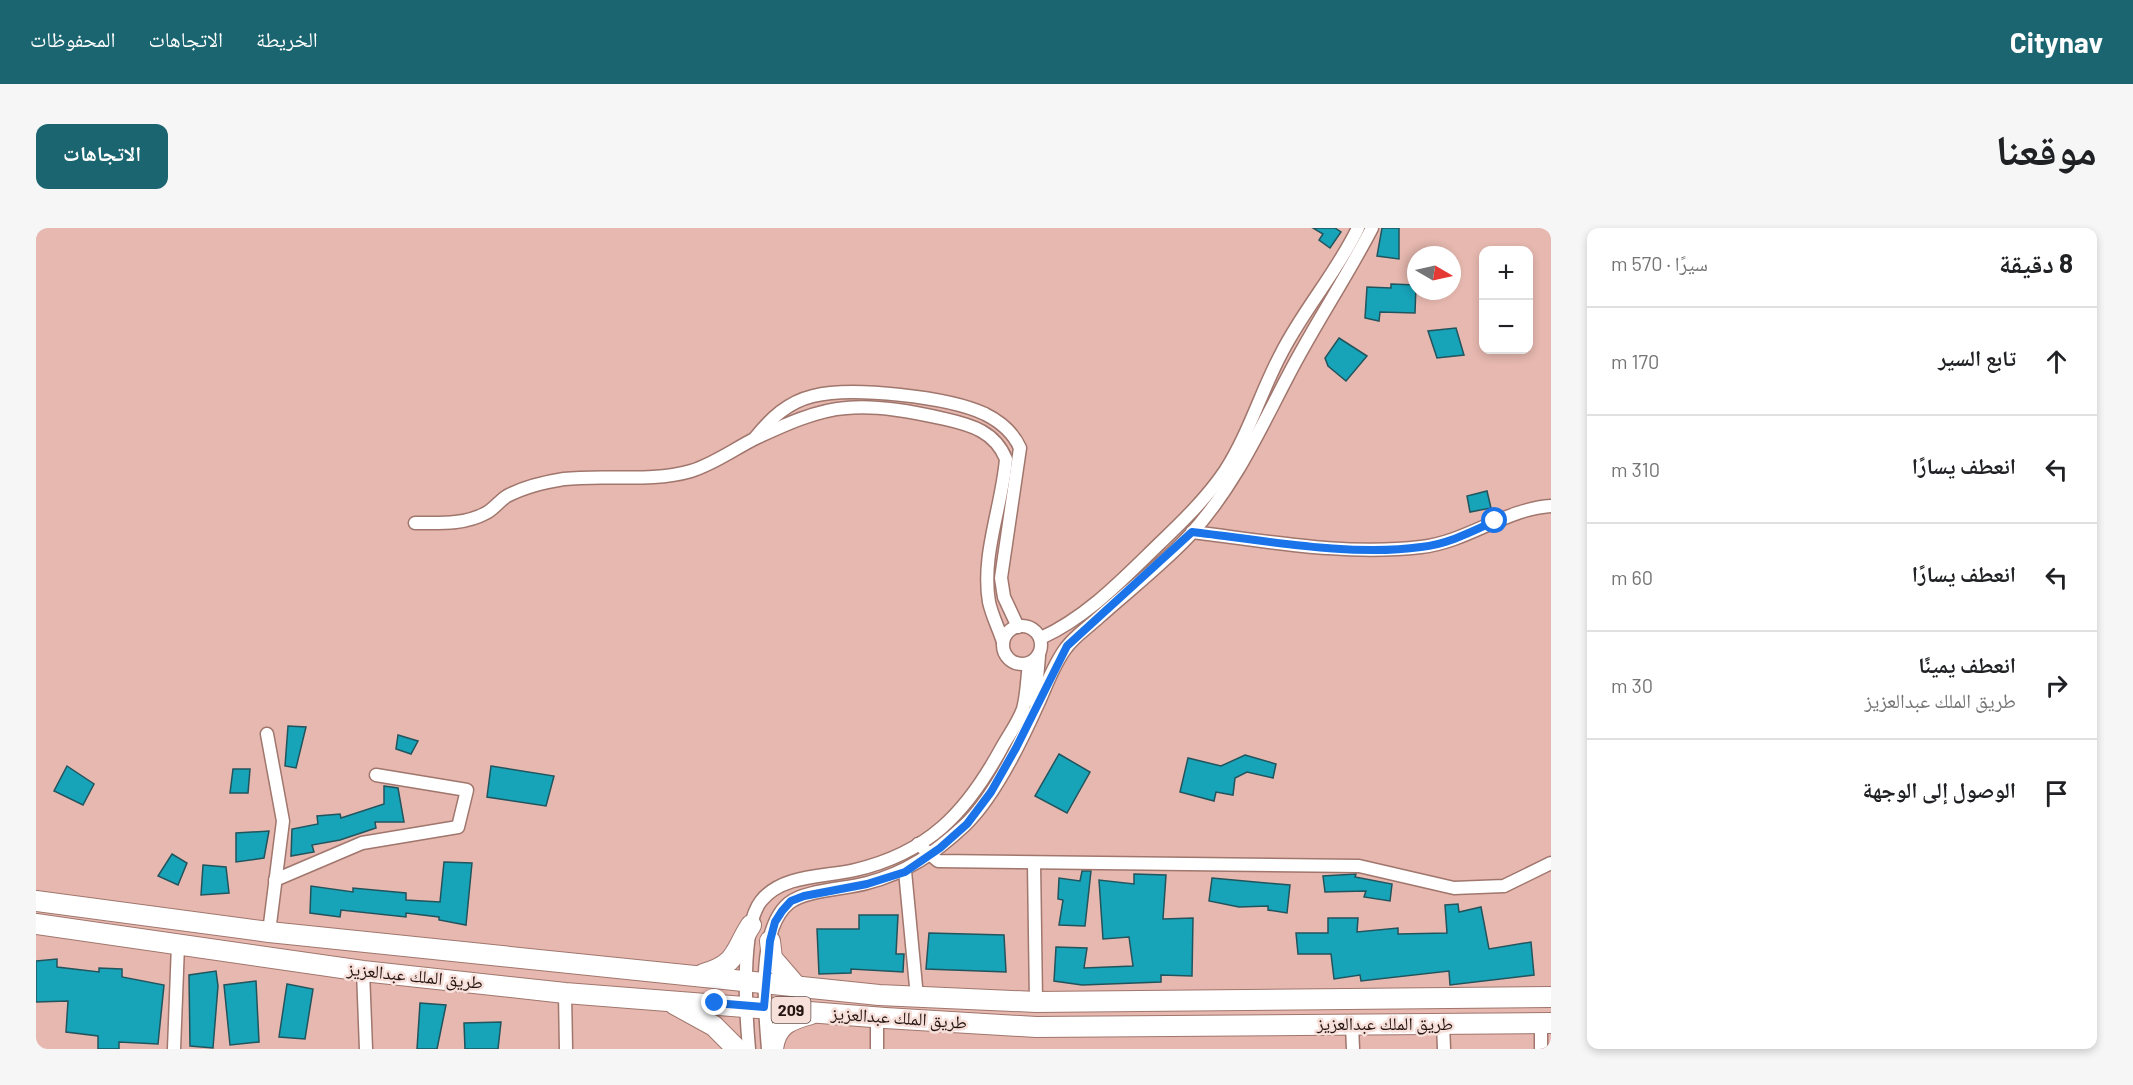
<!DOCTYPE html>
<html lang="ar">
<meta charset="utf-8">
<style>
:root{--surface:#fff;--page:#f6f6f6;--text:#202124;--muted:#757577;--line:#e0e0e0;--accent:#1b6571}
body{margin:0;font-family:Barlow,"Noto Naskh Arabic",sans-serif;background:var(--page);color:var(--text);direction:rtl}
.controls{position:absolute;right:18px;top:18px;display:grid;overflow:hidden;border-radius:12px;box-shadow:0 3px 9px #0003}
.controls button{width:54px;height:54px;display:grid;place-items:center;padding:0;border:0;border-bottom:2px solid var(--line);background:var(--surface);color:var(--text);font:30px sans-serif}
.compass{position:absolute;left:1371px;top:18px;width:54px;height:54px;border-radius:50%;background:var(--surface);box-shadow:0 3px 9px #0003;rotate:99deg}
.stop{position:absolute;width:18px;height:18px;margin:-14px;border:4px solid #1a73e8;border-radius:50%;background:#fff}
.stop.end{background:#1a73e8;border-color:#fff;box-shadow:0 2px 6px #0008}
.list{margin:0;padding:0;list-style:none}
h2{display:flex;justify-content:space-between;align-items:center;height:78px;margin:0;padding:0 24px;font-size:26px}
h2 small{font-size:20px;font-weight:400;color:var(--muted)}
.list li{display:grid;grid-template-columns:39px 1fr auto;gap:18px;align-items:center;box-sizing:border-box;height:108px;padding:0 24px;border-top:2px solid var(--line)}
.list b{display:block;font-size:22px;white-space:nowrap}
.list p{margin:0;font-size:20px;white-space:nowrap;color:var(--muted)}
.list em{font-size:20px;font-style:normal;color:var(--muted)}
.icon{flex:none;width:33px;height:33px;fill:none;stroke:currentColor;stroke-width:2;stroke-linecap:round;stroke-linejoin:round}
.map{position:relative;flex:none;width:1515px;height:821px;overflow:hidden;direction:ltr;border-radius:12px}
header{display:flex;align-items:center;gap:36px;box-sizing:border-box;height:84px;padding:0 30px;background:var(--accent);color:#fff}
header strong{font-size:28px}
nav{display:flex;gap:33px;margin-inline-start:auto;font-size:21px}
.intro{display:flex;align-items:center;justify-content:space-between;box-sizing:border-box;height:144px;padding:0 36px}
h1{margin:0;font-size:42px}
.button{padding:15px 27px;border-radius:12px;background:var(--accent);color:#fff;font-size:21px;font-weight:700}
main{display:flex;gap:36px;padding:0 36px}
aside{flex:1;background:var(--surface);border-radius:12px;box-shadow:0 3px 9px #0003}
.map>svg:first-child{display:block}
</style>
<header>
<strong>Citynav</strong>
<nav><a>الخريطة</a><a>الاتجاهات</a><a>المحفوظات</a></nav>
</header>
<div class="intro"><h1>موقعنا</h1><a class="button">الاتجاهات</a></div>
<main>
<aside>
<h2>8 دقيقة<small>سيرًا · 570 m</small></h2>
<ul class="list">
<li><svg class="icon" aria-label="ahead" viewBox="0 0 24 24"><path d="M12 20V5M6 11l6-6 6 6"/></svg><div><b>تابع السير</b></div><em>170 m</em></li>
<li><svg class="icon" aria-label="left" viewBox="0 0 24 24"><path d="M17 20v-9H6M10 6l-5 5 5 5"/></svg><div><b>انعطف يسارًا</b></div><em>310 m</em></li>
<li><svg class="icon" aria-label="left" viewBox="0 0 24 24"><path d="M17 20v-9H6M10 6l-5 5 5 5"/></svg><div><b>انعطف يسارًا</b></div><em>60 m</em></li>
<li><svg class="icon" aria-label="right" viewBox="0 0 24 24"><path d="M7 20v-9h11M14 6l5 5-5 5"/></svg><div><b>انعطف يمينًا</b><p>طريق الملك عبدالعزيز</p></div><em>30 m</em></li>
<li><svg class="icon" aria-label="arrive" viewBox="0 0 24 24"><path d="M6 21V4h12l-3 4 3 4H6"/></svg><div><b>الوصول إلى الوجهة</b></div></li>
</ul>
</aside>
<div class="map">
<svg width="1515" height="821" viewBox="0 0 1515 821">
<rect width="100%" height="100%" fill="#e6b8af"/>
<g fill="#17a3b8" stroke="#22545d" stroke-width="1.5">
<path d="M1277,0h22l6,4 -11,16 -11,-8 4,-6z"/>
<path d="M1346,0h17v31l-22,-3z"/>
<path d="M1355,56l25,1 -1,28 -35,-1 -1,9 -14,-3 2,-31 24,1z"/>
<path d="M1420,100l8,27 -27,3 -9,-27z"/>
<path d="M1303,110l28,18 -21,25 -18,-15 -3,-8z"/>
<path d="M1451,263l4,17 -21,4 -3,-16z"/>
<path d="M252,498l18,1 -10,41 -11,-2z"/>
<path d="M362,507l20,6 -7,13 -15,-5z"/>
<path d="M1023,526l31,18 -23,41 -32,-17z"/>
<path d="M1209,527l31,9 -3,14 -26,-6 -12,6 -2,17 -17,-3 -2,9 -34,-9 8,-34 33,8z"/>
<path d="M31,538l27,18 -11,21 -29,-14z"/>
<path d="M455,538l63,10 -8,30 -59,-9z"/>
<path d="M197,541h17l-2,24h-18z"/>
<path d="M348,558l14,2 6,34h-29l1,6 -36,12 -28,5 2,7 -23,4 1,-27 26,-5 -1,-8 23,-2 1,4 43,-14z"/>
<path d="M233,603l-5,27 -28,4v-29z"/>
<path d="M136,626l15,9 -9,22 -20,-9z"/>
<path d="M408,634l28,1 -6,62 -27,-5v-3l-33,-4v4l-65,-7 -1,7 -30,-4 1,-27 42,6v-4l53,5v7l34,2z"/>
<path d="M167,637l23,2 3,26 -28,2z"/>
<path d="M1046,643h9l-6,55 -26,-1 4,-25 -5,-1 1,-21 21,3z"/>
<path d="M1098,646l32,1 -3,44 30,-1 -1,58 -31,-1v7l-79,3 -28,-4 2,-34 31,1 -3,20 49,-2 -4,-29 -26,2 -4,-59 35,4z"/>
<path d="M1320,646l-1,3 37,7 -2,17 -26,-4 2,-6 -41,1 -2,-16z"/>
<path d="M1176,650l78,7 -3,28 -19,-3v-4l-29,1 -30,-6z"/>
<path d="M1422,676l1,8 22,-5 8,42 42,-7 3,33 -84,10 -1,-14 -88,10 -1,-6 -26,4 -3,-25h-33l-2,-21h32v-15h30l-1,14 41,-4v6l49,-1 -2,-28z"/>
<path d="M823,687h39l-2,39h8l-1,18 -52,-3v4l-32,1 -2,-45h42z"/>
<path d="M893,705l75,2 2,37 -80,-3z"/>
<path d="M21,731v8l42,5v-4l23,1v8l42,8 -6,59 -39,-2v7h-21v-13l-32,-4 2,-31 -32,1v-41z"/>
<path d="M180,743l2,15 -5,62 -23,-2 -1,-71z"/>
<path d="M220,753l3,61 -29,3 -6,-60z"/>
<path d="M251,756l26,5 -8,50 -26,-2z"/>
<path d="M384,775l26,2 -9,44h-20z"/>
<path d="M465,794l-3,27h-33l-1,-26z"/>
</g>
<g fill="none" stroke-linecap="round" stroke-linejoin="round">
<g stroke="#a0766d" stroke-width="15">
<g id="minor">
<path d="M719,210c16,-20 33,-36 58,-42 39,-10 136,1 172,18 16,8 28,18 35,34l-19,130 3,19 14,30"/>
<path d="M379,295c24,0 49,2 71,-10 8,-4 13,-12 21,-17 17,-9 38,-14 57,-17 41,-5 86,4 127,-8 23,-7 43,-22 65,-33 26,-12 60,-28 90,-30 32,-3 68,4 99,11 27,6 50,13 61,40 -4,48 -25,96 -17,143 3,14 10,27 14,40"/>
<path d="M1156,304c75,9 153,24 229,15 46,-5 84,-38 130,-41"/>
<circle cx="986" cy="417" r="19"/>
<path d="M1005,410c46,-21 81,-58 117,-93 24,-23 48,-46 67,-74 24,-37 36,-80 57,-119 22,-43 55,-80 76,-124"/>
<path d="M999,474l4,-46"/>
<path d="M231,506l16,87 -14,111"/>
<path d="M882,616l20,17 421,5 95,22 50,-2 47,-23"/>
<path d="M998,635l2,139"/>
<path d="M869,643l12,126"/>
<path d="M239,652l87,-37 96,-16 9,-37 -91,-15"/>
<path d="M327,743l3,78"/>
<path d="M529,765l1,56"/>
<path d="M1505,795v26"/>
<path d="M1407,796l1,25"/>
<path d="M1316,797l1,24"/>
<path d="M138,821l4,-104"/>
<path d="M713,821c-3,-34 -9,-121 12,-148 21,-27 65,-24 94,-31 73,-17 111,-57 146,-121 7,-13 17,-26 22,-40 4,-14 4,-31 6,-45"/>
<path d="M732,821c-3,-38 -12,-119 21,-146 16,-13 57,-14 78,-20 39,-10 68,-30 97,-57 30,-28 56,-82 73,-120 9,-19 16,-41 29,-58 8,-11 21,-20 31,-29 31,-28 65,-54 93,-84 44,-48 69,-104 99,-161 26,-50 57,-96 83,-146"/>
<path d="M841,821v-32"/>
</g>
</g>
<g stroke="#a0766d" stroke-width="22">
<g id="primary">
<path d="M0,673l233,31 610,63 157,7 515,-5"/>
<path d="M0,696l327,47 202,22 320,25 151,9 515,-4"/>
<path d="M734,713l2,17 25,29"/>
<path d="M667,746c35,-10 31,-23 48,-49"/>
<path d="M638,776l40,22 23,23"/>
<path d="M737,821c3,-24 16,-29 38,-35"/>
</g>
</g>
<use href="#minor" stroke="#fff" stroke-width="12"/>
<use href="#primary" stroke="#fff" stroke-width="20"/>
</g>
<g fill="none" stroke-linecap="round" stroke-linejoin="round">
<path stroke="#1a73e8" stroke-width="8" d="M679,775l49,4 6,-66 5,-19 7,-11 9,-10 13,-5 63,-12 38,-12 35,-24 27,-24 24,-32 25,-44 51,-102 125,-114c71,8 159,25 229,15 27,-3 50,-15 74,-26"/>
</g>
<g text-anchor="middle" stroke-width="5" stroke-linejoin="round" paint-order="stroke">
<rect fill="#f7dfda" stroke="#63514d" stroke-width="1.5" x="735.5" y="769" width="39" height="26" rx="4.5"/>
<g font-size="16" font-weight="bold" fill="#241411">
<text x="755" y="788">209</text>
</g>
<g font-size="18" fill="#241411" stroke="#f7dfda">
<text transform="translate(379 748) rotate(6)" y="6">طريق الملك عبدالعزيز</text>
<text transform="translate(863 790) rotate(4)" y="6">طريق الملك عبدالعزيز</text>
<text x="1349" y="802">طريق الملك عبدالعزيز</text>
</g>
</g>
</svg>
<div class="controls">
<button>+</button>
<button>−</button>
</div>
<svg class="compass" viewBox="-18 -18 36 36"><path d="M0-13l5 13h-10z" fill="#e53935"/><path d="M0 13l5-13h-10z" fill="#757577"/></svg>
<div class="stop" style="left:1459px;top:293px"></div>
<div class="stop end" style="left:679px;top:775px"></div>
</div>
</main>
